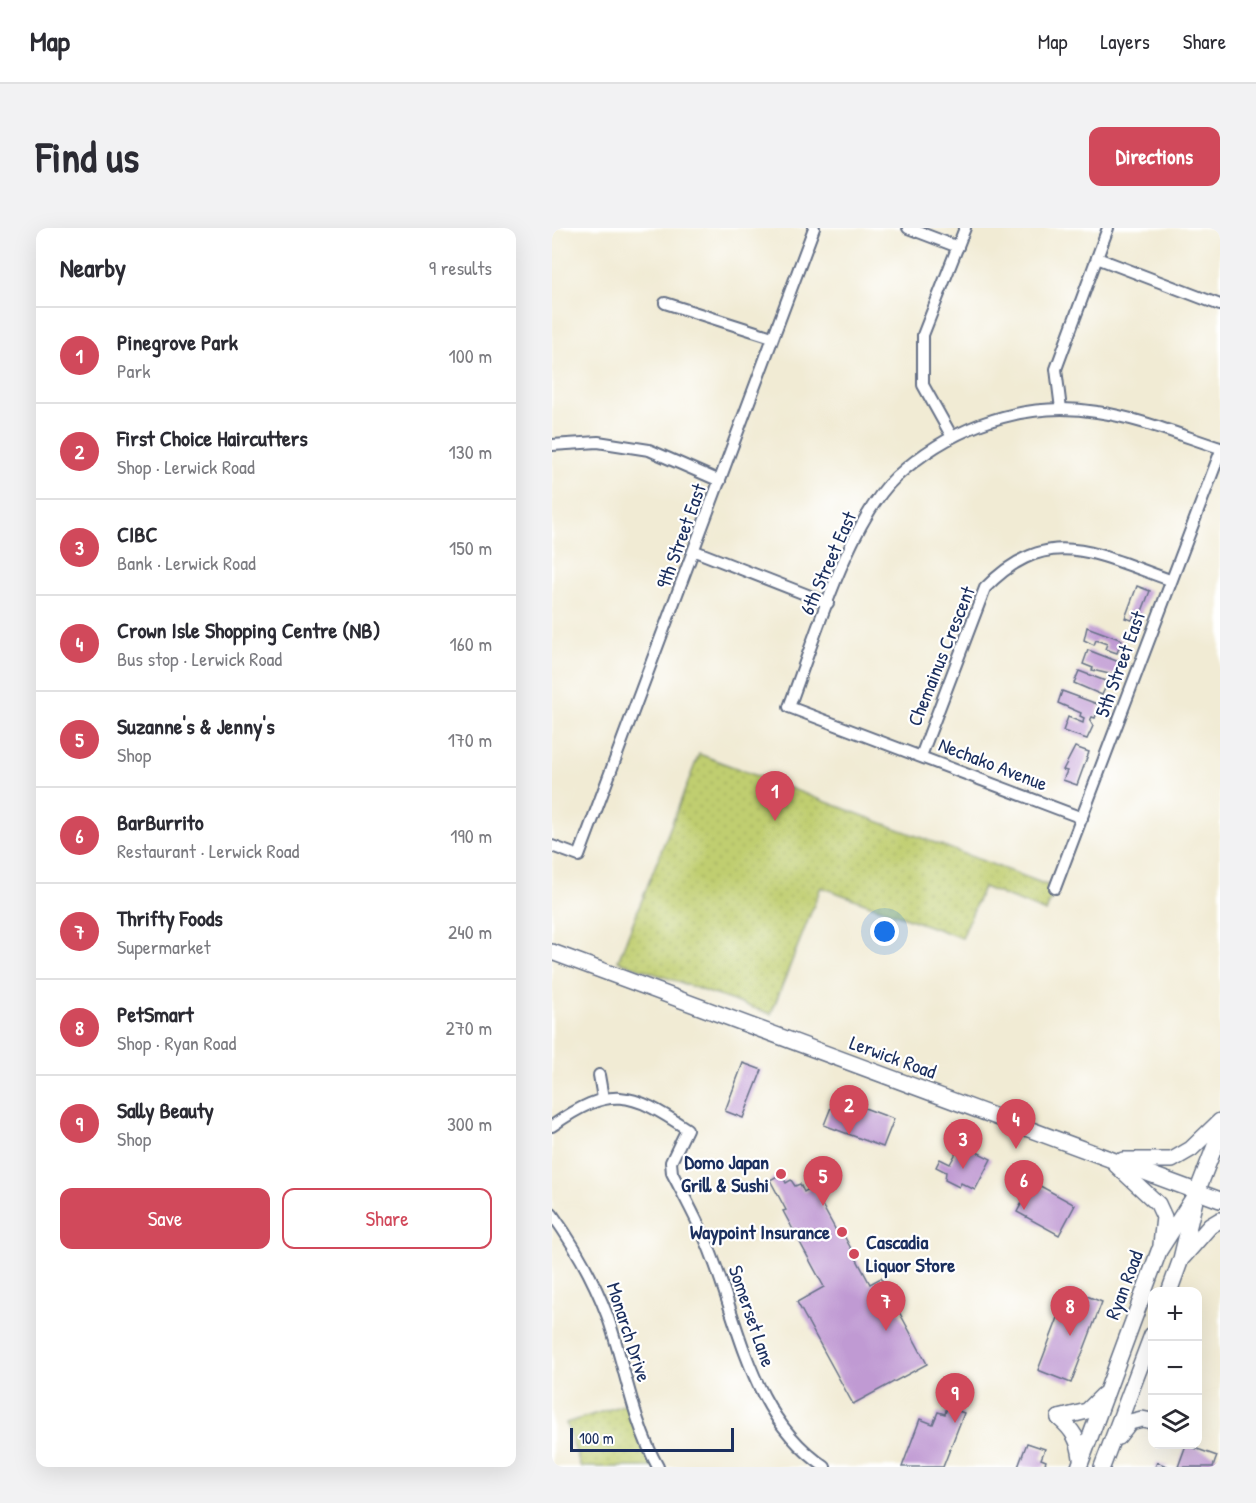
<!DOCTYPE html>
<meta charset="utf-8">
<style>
:root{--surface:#fff;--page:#f2f2f3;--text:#2b2b33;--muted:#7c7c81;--line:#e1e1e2;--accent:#d1495b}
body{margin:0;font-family:"Patrick Hand",sans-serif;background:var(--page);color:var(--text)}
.controls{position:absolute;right:18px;bottom:18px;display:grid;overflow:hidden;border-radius:12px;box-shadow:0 6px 24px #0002}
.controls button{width:54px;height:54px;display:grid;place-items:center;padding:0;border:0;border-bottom:2px solid var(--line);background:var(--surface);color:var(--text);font:30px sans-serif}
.scale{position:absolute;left:18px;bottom:15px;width:164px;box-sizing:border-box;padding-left:6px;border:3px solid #1b2f5e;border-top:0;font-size:16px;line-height:21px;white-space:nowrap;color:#1b2f5e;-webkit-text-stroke:4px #fff;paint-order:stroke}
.you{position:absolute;left:333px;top:704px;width:21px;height:21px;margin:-15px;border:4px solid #fff;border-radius:50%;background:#1a73e8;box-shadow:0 0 0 9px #1a73e833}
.badge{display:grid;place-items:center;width:39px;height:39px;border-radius:50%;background:var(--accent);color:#fff;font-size:20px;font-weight:700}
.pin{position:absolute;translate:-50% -50px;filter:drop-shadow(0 2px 3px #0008)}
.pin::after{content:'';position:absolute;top:32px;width:21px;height:18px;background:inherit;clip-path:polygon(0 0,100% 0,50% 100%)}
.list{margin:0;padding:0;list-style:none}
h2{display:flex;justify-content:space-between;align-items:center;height:78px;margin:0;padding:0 24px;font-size:26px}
h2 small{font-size:20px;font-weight:400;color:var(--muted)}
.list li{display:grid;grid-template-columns:39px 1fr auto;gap:18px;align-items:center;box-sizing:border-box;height:96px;padding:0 24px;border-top:2px solid var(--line)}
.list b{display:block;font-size:22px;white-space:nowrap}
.list p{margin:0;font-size:20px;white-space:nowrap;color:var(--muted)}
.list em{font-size:20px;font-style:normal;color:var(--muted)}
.actions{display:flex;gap:12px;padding:18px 24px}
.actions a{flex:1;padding:14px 0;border:2px solid var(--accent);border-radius:12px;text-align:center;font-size:21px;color:var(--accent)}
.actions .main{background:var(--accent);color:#fff}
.icon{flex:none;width:33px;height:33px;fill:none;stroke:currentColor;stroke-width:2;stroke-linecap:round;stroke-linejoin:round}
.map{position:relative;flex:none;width:668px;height:1239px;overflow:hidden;border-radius:12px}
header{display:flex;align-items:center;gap:36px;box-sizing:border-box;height:84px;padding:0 30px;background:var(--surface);border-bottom:2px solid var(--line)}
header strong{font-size:28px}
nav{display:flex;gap:33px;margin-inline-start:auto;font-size:21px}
.intro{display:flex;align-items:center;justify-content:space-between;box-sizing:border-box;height:144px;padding:0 36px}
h1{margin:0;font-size:42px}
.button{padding:15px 27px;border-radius:12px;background:var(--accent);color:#fff;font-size:21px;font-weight:700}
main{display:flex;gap:36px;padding:0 36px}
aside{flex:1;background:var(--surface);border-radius:12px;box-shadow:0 6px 24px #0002}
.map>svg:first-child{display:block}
</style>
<header>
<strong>Map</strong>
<nav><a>Map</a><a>Layers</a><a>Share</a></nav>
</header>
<div class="intro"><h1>Find us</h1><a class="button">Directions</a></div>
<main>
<aside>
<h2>Nearby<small>9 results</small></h2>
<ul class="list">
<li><span class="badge">1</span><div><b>Pinegrove Park</b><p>Park</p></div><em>100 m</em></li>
<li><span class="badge">2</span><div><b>First Choice Haircutters</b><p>Shop · Lerwick Road</p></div><em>130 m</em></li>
<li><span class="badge">3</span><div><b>CIBC</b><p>Bank · Lerwick Road</p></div><em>150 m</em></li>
<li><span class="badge">4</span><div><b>Crown Isle Shopping Centre (NB)</b><p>Bus stop · Lerwick Road</p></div><em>160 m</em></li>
<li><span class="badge">5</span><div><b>Suzanne's &amp; Jenny's</b><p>Shop</p></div><em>170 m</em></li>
<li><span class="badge">6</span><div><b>BarBurrito</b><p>Restaurant · Lerwick Road</p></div><em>190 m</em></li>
<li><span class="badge">7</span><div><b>Thrifty Foods</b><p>Supermarket</p></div><em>240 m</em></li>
<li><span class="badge">8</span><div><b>PetSmart</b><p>Shop · Ryan Road</p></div><em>270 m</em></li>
<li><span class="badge">9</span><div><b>Sally Beauty</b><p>Shop</p></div><em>300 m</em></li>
</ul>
<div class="actions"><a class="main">Save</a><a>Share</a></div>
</aside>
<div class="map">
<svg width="668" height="1239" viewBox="0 0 668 1239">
<defs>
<pattern id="grass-dots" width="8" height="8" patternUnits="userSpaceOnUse" patternTransform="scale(1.5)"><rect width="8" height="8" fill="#c0ce70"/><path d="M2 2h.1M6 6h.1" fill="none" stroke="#a4b163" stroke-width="1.8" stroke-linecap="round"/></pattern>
</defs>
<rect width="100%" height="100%" fill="#fff"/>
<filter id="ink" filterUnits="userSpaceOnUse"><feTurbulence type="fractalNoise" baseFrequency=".0167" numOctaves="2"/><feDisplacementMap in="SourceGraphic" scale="12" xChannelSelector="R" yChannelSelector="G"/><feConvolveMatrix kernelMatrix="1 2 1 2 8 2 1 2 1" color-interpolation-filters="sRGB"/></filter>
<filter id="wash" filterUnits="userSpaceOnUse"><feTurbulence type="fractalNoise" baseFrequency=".008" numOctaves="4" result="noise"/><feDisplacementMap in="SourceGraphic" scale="24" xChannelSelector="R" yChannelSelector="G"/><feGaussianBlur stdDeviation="1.35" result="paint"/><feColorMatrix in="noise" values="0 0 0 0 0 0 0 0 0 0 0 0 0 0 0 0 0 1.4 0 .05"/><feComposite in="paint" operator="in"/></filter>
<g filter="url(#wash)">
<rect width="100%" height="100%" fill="#f1ebd4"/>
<g fill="url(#grass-dots)" stroke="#6e7e67" stroke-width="1.5">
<path d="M147,526l356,134 -9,24 -63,-25 -21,51 -141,-51 -50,127 -153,-53z"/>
<path d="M81,1174l25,65h-77l-15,-44z"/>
</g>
<g id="blocks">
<g fill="#c09ad3">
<path d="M585,358l13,5 -10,25 -5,-2 -3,6 -7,-2z"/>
<path d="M535,399l35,13 -5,13 -12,-4 2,-5 -11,-4 -2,5 -10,-5z"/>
<path d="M536,422l31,12 -5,13 -22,-5 1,-2 -10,-4z"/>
<path d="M527,443l29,11 -6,13 -28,-12z"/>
<path d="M510,463l38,14 -5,13 -3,-1 -2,4 3,5 -6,13 -24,-8 5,-14 15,6 1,-5 -4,-2 1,-3 -23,-10z"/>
<path d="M523,519l14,5 -12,33 -14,-5 4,-9 -4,-1z"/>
<path d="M191,835l19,7 -19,48 -18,-7z"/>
<path d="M283,869l59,22 -11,28 -59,-22z"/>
<path d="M409,916l30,15 -16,31 -14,-7 -2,4 -14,-7 1,-8 -10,-5 4,-8 10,5z"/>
<path d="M229,946l5,9 5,-3 4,6 5,-2 4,8 8,-5 26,47 4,-2 28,52 11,-6 46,86 -74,40 -56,-102 27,-15 -41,-76 3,-1 -16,-30z"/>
<path d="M481,954l42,23 -16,30 -42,-23z"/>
<path d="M517,1061l33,13 -31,81 -33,-13z"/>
<path d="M395,1179l17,6 -21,54h-41l18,-48 13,5 5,-12 7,2z"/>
<path d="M475,1215l18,6 -4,10 5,2 -2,6h-26z"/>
<path d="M634,1217l31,11 -4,11h-35z"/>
<path d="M605,1234l12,5h-14z"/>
</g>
</g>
</g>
<g filter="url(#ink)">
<use href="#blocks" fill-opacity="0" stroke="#667187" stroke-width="1.5"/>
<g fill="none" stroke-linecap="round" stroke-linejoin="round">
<g stroke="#667187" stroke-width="14">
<g id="minor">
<path d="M356,0l50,19"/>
<path d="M545,30l123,47"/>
<path d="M113,75l107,34"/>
<path d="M509,181l-5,-40 52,-141"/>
<path d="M399,207l-28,-50v-50l42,-107"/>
<path d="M0,217l46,-3 51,8 71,31"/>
<path d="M143,323l133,52"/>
<path d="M369,528l64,-168c63,-65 111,-34 185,-8"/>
<path d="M530,590l-293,-111c24,-63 59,-185 107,-230 25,-23 54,-41 85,-53 38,-14 76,-19 116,-12 42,6 83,23 123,36"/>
<path d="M0,618l27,10 235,-628"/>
<path d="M503,660l165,-435"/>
<path d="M47,847l4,23"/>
<path d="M0,898c58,-41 78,-35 135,3l-16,33 1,11c14,27 30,55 40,83 29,76 41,162 113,211"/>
<path d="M0,986c23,32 41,64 55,101 18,50 25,105 51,152"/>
</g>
</g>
<g stroke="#667187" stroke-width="18">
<g id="secondary">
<path d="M0,724l668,248"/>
<path d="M571,932h49l19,-11 29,-28"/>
<path d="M564,937l42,39 6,13 -3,28"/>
<path d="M631,1029l27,-31 10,-6"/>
<path d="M617,1064l12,-33 16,-67 23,-59"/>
<path d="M507,1190l28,-7 16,-16"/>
<path d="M507,1190c14,12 20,22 22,40"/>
<path d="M566,1209l12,-15 12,-3 10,2"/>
<path d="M527,1239l80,-216 38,-59"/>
<path d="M550,1239l50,-132"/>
</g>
</g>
<use href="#minor" stroke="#fff" stroke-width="10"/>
<use href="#secondary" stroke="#fff" stroke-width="15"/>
</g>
</g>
<g fill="#d1495b" stroke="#fff" stroke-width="2">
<circle cx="229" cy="946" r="6"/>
<circle cx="290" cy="1004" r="6"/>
<circle cx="302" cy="1026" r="6"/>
</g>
<g text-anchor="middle" stroke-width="4.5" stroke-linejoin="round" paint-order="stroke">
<g font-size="20" fill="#1b2f5e" stroke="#fff">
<text transform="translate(129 308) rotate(-70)" y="7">9th Street East</text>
<text transform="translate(276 335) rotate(-66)" y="7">6th Street East</text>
<text transform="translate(389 428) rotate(-68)" y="7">Chemainus Crescent</text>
<text transform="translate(568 436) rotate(-70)" y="7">5th Street East</text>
<text transform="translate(441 536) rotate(21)" y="7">Nechako Avenue</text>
<text transform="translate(341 829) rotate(20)" y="7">Lerwick Road</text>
<text transform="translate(572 1057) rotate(-69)" y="7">Ryan Road</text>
<text transform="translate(200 1088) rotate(71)" y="7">Somerset Lane</text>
<text transform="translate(77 1104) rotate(72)" y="7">Monarch Drive</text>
</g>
<g font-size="20" font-weight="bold" fill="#1b2f5e" stroke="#fff" text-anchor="end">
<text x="217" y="941">Domo Japan<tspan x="217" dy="23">Grill &amp; Sushi</tspan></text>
<text x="278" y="1011">Waypoint Insurance</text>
<text x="314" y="1021" text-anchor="start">Cascadia<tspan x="314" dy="23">Liquor Store</tspan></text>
</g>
</g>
</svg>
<div class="controls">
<button>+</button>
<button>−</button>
<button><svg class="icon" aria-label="layers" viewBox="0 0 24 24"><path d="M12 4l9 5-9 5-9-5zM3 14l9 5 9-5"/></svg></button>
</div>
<div class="scale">100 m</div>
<div class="you"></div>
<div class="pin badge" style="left:223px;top:593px">1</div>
<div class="pin badge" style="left:297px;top:907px">2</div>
<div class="pin badge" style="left:411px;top:941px">3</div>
<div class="pin badge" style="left:464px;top:921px">4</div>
<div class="pin badge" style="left:271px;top:978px">5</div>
<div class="pin badge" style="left:472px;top:982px">6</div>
<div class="pin badge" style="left:334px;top:1103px">7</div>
<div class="pin badge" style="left:518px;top:1108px">8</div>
<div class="pin badge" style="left:403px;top:1195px">9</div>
</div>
</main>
